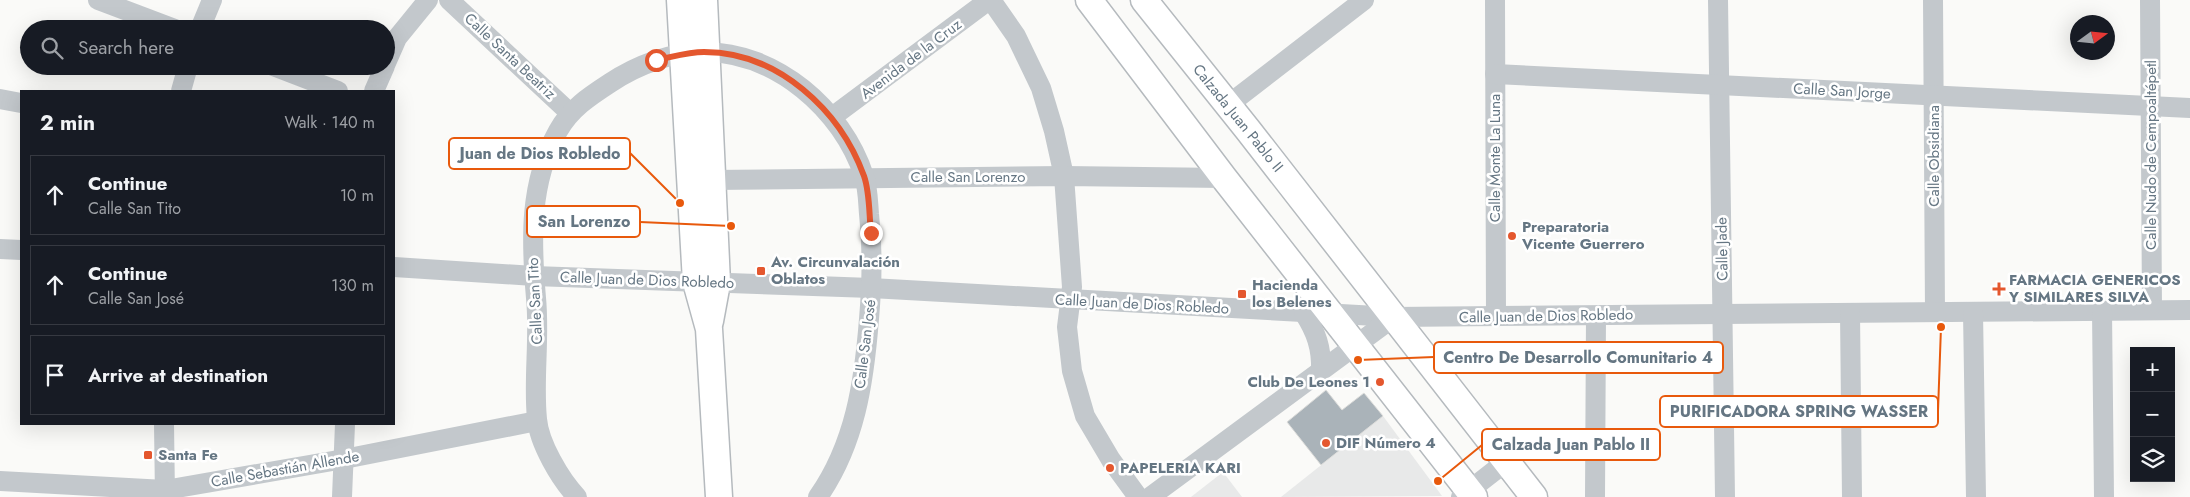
<!DOCTYPE html>
<meta charset="utf-8">
<style>
:root{--surface:#171b24;--page:#242831;--text:#f1f3f6;--muted:#9ea1a6;--line:#363941}
body{margin:0;font-family:Jost,sans-serif;background:var(--page);color:var(--text)}
.controls{position:absolute;right:15px;bottom:15px;display:grid;overflow:hidden;border-radius:0px;box-shadow:0 5px 20px #0002}
.controls button{width:45px;height:45px;display:grid;place-items:center;padding:0;border:0;border-bottom:1px solid var(--line);background:var(--surface);color:var(--text);font:25px sans-serif}
.compass{position:absolute;left:2070px;top:15px;width:45px;height:45px;border-radius:50%;background:var(--surface);box-shadow:0 5px 20px #0002;rotate:75deg}
.stop{position:absolute;width:15px;height:15px;margin:-11px;border:4px solid #e4572e;border-radius:50%;background:#fff}
.stop.end{background:#e4572e;border-color:#fff;box-shadow:0 1px 5px #0008}
.list{margin:0;padding:0;list-style:none}
h2{display:flex;justify-content:space-between;align-items:center;height:65px;margin:0;padding:0 20px;font-size:21px}
h2 small{font-size:16px;font-weight:400;color:var(--muted)}
.list li{display:grid;grid-template-columns:32px 1fr auto;gap:15px;align-items:center;box-sizing:border-box;height:80px;margin:0 10px 10px;padding:0 10px;border:1px solid var(--line);border-radius:0px}
.list b{display:block;font-size:19px;white-space:nowrap}
.list p{margin:0;font-size:16px;white-space:nowrap;color:var(--muted)}
.list em{font-size:16px;font-style:normal;color:var(--muted)}
.icon{flex:none;width:28px;height:28px;fill:none;stroke:currentColor;stroke-width:2;stroke-linecap:round;stroke-linejoin:round}
.map{position:relative;flex:none;width:2190px;height:497px;overflow:hidden}
.search{position:absolute;background:var(--surface);box-shadow:0 5px 20px #0002;left:20px;top:20px;width:375px;height:55px;display:flex;align-items:center;gap:12px;box-sizing:border-box;padding:0 18px;border-radius:28px;color:var(--muted);font-size:19px}
.panel{position:absolute;background:var(--surface);box-shadow:0 5px 20px #0002;left:20px;top:90px;width:375px;height:335px;border-radius:0px}
.map>svg:first-child{display:block}
</style>
<div class="map">
<svg width="2190" height="497" viewBox="0 0 2190 497">
<rect width="100%" height="100%" fill="#fafaf8"/>
<g fill="#e8e9e9">
<path d="M1383,416l59,80 -161,1z"/>
<path d="M1223,472l19,25h-51z"/>
</g>
<path fill="#aab3b9" stroke="#dcdcda" d="M1326,390l16,20 22,-17 19,23 -62,49 -34,-43z"/>
<g fill="none" stroke-linecap="round" stroke-linejoin="round">
<g stroke="#b5babe" stroke-width="29">
<g id="major">
<path d="M680,0l16,282 13,47 10,168"/>
<path d="M704,0l13,283 -7,38"/>
<path d="M1089,0l135,178 250,319"/>
<path d="M1144,0l104,130 286,367"/>
</g>
</g>
<g stroke="#c3c8cc" stroke-width="20">
<path d="M98,0l77,29"/>
<path d="M449,0l121,113"/>
<path d="M991,0l25,36 25,52 13,43 10,45 8,111 -5,40 5,44 13,45 26,44 27,37"/>
<path d="M1495,0l1,317"/>
<path d="M1718,0l7,497"/>
<path d="M1933,0l2,312"/>
<path d="M2150,0l2,310"/>
<path d="M200,29l12,-29"/>
<path d="M386,63l11,-25 31,-38"/>
<path d="M273,66l65,25"/>
<path d="M1495,74l695,34"/>
<path d="M181,91l7,-25"/>
<path d="M374,91l11,-25"/>
<path d="M0,99l21,4"/>
<path d="M1228,105l136,-105"/>
<path d="M832,117l157,-117"/>
<path d="M712,180l352,-4 160,2"/>
<path d="M0,249l21,1"/>
<path d="M394,267l140,9 337,12 523,29 796,-7"/>
<path d="M2102,311l2,186"/>
<path d="M1973,312l3,185"/>
<path d="M1304,313c12,19 18,35 17,58"/>
<path d="M1850,313l2,184"/>
<path d="M164,424l1,73"/>
<path d="M0,481l165,9 179,-31 193,-38"/>
<path d="M342,497l3,-73"/>
<path d="M577,497c-17,-18 -38,-54 -40,-78 -4,-39 3,-81 -1,-121 -5,-58 -7,-115 22,-167 12,-22 32,-35 52,-48 27,-18 61,-31 94,-31 72,0 138,57 160,124 4,12 4,26 5,38 4,36 3,70 0,105 -5,64 -14,125 -51,178"/>
<path d="M1150,497l244,-180"/>
<path d="M1461,497l46,-36"/>
<path d="M1595,497l1,-181"/>
</g>
<use href="#major" stroke="#fff" stroke-width="26"/>
</g>
<g fill="none" stroke-linecap="round" stroke-linejoin="round">
<path stroke="#e4572e" stroke-width="6" d="M656,60c16,-3 32,-8 48,-8 74,0 136,58 160,124 6,17 5,39 7,57"/>
</g>
<g fill="#e4572e" stroke="#fff" stroke-width="2">
<circle cx="1512" cy="236" r="5"/>
<rect x="756" y="266" width="10" height="10" rx="2.5"/>
<path d="M1996.5 281.5h5v5h5v5h-5v5h-5v-5h-5v-5h5z"/>
<rect x="1237" y="289" width="10" height="10" rx="2.5"/>
<circle cx="1380" cy="382" r="5"/>
<circle cx="1326" cy="443" r="5"/>
<rect x="143" y="450" width="10" height="10" rx="2.5"/>
<circle cx="1110" cy="468" r="5"/>
</g>
<g text-anchor="middle" stroke-width="5" stroke-linejoin="round" paint-order="stroke">
<g font-size="15" fill="#657683" stroke="#fff">
<text transform="translate(510 56) rotate(43)" y="5">Calle Santa Beatriz</text>
<text transform="translate(911 59) rotate(-37)" y="5">Avenida de la Cruz</text>
<text transform="translate(1842 91) rotate(3)" y="5">Calle San Jorge</text>
<text transform="translate(1238 118) rotate(51)" y="5">Calzada Juan Pablo II</text>
<text transform="translate(2151 155) rotate(-90)" y="5">Calle Nudo de Cempoaltépetl</text>
<text transform="translate(1934 156) rotate(-90)" y="5">Calle Obsidiana</text>
<text transform="translate(1495 158) rotate(-90)" y="5">Calle Monte La Luna</text>
<text x="968" y="182">Calle San Lorenzo</text>
<text transform="translate(1722 249) rotate(-91)" y="5">Calle Jade</text>
<text transform="translate(647 280) rotate(2)" y="5">Calle Juan de Dios Robledo</text>
<text transform="translate(535 301) rotate(-93)" y="5">Calle San Tito</text>
<text transform="translate(1142 304) rotate(3)" y="5">Calle Juan de Dios Robledo</text>
<text transform="translate(1546 316) rotate(-1)" y="5">Calle Juan de Dios Robledo</text>
<text transform="translate(865 344) rotate(-83)" y="5">Calle San José</text>
<text transform="translate(285 469) rotate(-10)" y="5">Calle Sebastián Allende</text>
</g>
<g font-size="15" font-weight="bold" fill="#657683" stroke="#fff" text-anchor="start">
<text x="1522" y="232">Preparatoria<tspan x="1522" dy="17">Vicente Guerrero</tspan></text>
<text x="771" y="267">Av. Circunvalación<tspan x="771" dy="17">Oblatos</tspan></text>
<text x="2009" y="285">FARMACIA GENERICOS<tspan x="2009" dy="17">Y SIMILARES SILVA</tspan></text>
<text x="1252" y="290">Hacienda<tspan x="1252" dy="17">los Belenes</tspan></text>
<text x="1370" y="387" text-anchor="end">Club De Leones 1</text>
<text x="1336" y="448">DIF Número 4</text>
<text x="158" y="460">Santa Fe</text>
<text x="1120" y="473">PAPELERIA KARI</text>
</g>
</g>
<path fill="none" stroke="#e8590c" stroke-width="2" d="M680 203L630 153M731 226L640 222M1358 360L1434 357M1941 327L1938 411M1438 481L1482 445"/>
<g fill="#e8590c" stroke="#fff" stroke-width="2">
<circle cx="680" cy="203" r="5"/>
<circle cx="731" cy="226" r="5"/>
<circle cx="1358" cy="360" r="5"/>
<circle cx="1941" cy="327" r="5"/>
<circle cx="1438" cy="481" r="5"/>
</g>
<g fill="#fff" stroke="#e8590c" stroke-width="2">
<rect x="449" y="138" width="181" height="31" rx="5"/>
<rect x="527" y="206" width="113" height="31" rx="5"/>
<rect x="1434" y="342" width="289" height="31" rx="5"/>
<rect x="1660" y="396" width="278" height="31" rx="5"/>
<rect x="1482" y="429" width="178" height="31" rx="5"/>
</g>
<g font-size="16" text-anchor="middle" font-weight="bold" fill="#657683">
<text x="540" y="159">Juan de Dios Robledo</text>
<text x="584" y="227">San Lorenzo</text>
<text x="1578" y="363">Centro De Desarrollo Comunitario 4</text>
<text x="1799" y="417">PURIFICADORA SPRING WASSER</text>
<text x="1571" y="450">Calzada Juan Pablo II</text>
</g>
</svg>
<div class="controls">
<button>+</button>
<button>−</button>
<button><svg class="icon" aria-label="layers" viewBox="0 0 24 24"><path d="M12 4l9 5-9 5-9-5zM3 14l9 5 9-5"/></svg></button>
</div>
<svg class="compass" viewBox="-18 -18 36 36"><path d="M0-13l5 13h-10z" fill="#e53935"/><path d="M0 13l5-13h-10z" fill="#9ea1a6"/></svg>
<div class="stop" style="left:656px;top:60px"></div>
<div class="stop end" style="left:871px;top:233px"></div>
<div class="search"><svg class="icon" aria-label="search" viewBox="0 0 24 24"><circle cx="10" cy="10" r="6"/><path d="M15 15l6 6"/></svg>Search here</div>
<section class="panel">
<h2>2 min<small>Walk · 140 m</small></h2>
<ul class="list">
<li><svg class="icon" aria-label="ahead" viewBox="0 0 24 24"><path d="M12 20V5M6 11l6-6 6 6"/></svg><div><b>Continue</b><p>Calle San Tito</p></div><em>10 m</em></li>
<li><svg class="icon" aria-label="ahead" viewBox="0 0 24 24"><path d="M12 20V5M6 11l6-6 6 6"/></svg><div><b>Continue</b><p>Calle San José</p></div><em>130 m</em></li>
<li><svg class="icon" aria-label="arrive" viewBox="0 0 24 24"><path d="M6 21V4h12l-3 4 3 4H6"/></svg><div><b>Arrive at destination</b></div></li>
</ul>
</section>
</div>
